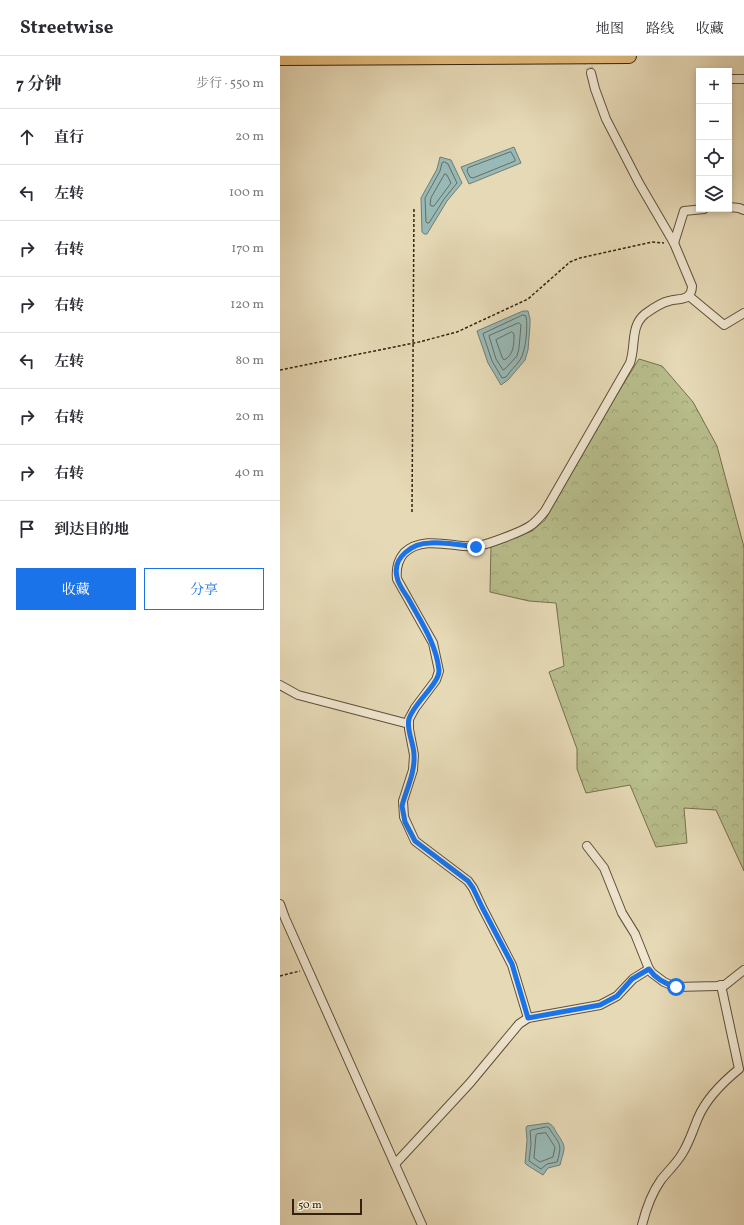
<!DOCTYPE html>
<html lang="zh">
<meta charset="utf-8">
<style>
:root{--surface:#fff;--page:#f7f7f7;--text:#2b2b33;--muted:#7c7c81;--line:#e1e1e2;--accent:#1a73e8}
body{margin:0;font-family:Vollkorn,"Noto Serif SC",serif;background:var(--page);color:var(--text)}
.controls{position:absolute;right:12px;top:12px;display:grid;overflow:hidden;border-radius:0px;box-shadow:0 2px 6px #0003}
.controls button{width:36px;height:36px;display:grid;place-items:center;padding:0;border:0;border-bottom:1px solid var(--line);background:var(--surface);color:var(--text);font:20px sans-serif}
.scale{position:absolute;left:12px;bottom:10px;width:70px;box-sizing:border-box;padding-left:4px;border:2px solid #34220e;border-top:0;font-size:11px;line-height:14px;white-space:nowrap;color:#34220e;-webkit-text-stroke:3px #efe6d0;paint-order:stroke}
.stop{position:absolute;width:12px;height:12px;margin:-9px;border:3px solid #1a73e8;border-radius:50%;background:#fff}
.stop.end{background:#1a73e8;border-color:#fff;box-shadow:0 1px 4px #0008}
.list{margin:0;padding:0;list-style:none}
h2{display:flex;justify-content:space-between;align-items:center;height:52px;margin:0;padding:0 16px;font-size:17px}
h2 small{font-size:13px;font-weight:400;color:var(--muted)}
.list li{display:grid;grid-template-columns:26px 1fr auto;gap:12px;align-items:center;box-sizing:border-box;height:56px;padding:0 16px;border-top:1px solid var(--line)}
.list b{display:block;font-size:15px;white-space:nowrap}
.list em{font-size:13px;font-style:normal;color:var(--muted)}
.actions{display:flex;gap:8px;padding:12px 16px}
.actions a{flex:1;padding:9px 0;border:1px solid var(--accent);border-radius:0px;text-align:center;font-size:14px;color:var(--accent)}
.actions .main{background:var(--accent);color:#fff}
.icon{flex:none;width:22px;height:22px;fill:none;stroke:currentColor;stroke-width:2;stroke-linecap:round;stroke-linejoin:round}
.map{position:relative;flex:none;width:464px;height:1169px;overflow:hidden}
header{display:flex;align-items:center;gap:24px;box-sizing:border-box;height:56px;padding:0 20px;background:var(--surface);border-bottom:1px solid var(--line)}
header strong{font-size:19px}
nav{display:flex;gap:22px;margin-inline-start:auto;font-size:14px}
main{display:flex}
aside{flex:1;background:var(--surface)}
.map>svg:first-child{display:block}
</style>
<header>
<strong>Streetwise</strong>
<nav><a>地图</a><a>路线</a><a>收藏</a></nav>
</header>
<main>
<aside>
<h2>7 分钟<small>步行 · 550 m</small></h2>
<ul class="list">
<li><svg class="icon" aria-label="ahead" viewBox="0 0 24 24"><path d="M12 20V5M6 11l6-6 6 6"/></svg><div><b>直行</b></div><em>20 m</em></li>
<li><svg class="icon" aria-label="left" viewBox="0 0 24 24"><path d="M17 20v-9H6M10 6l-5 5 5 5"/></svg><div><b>左转</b></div><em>100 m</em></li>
<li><svg class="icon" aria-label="right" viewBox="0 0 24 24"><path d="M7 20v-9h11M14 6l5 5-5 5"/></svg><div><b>右转</b></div><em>170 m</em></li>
<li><svg class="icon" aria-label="right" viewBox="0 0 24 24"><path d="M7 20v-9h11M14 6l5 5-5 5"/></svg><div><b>右转</b></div><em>120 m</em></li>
<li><svg class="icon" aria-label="left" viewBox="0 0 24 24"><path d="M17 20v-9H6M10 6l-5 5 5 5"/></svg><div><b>左转</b></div><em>80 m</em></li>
<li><svg class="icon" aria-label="right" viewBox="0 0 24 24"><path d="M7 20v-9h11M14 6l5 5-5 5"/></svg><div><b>右转</b></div><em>20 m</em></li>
<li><svg class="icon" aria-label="right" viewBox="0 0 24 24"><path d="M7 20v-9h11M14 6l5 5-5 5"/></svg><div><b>右转</b></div><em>40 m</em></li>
<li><svg class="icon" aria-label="arrive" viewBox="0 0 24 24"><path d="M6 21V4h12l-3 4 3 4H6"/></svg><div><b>到达目的地</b></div></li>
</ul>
<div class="actions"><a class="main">收藏</a><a>分享</a></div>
</aside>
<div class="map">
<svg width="464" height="1169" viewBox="0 0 464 1169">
<defs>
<pattern id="forest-crowns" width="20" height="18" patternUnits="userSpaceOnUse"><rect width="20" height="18" fill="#b8be8c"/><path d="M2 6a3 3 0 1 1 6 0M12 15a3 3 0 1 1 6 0" fill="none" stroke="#9fa378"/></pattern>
</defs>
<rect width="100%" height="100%" fill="#e6d9b6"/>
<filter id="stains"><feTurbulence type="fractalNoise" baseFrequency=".005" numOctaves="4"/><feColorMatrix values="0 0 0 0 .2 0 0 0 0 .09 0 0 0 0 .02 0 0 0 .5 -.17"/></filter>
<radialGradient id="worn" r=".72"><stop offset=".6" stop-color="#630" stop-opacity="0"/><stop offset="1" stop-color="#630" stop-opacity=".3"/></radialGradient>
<path fill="url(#forest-crowns)" stroke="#76704d" d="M359,303l23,7 31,36 24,44 27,101v324l-28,-61 -32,-2 3,35 -31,4 -26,-62 -44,8 -9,-24v-20l-28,-77 15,-6 -8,-63 -27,-2 -39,-9 1,-47 41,-14 13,-11 74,-129z"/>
<g fill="#98b9b6" stroke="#707d73">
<path d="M234,91l7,16 -52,21 -8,-17z"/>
<path d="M160,101l11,3 11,23 -15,18 -20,33h-3l-2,-2 -1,-34 16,-29z"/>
<path d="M243,255h5l2,8v6l-2,25 -3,10 -17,20 -7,5 -13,-22 -11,-32z"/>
<path d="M268,1067c5,2 6,5 8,9 11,16 9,14 4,33l-12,3 -5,7 -16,-10 -2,-2 2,-23 -1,-12 1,-2z"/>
</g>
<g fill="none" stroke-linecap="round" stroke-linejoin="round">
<g stroke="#666e62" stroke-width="1">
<path d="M231,96l4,7v2l-42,17 -3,-1 -3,-6 1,-3z"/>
<path d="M165,106l3,2 9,19 -13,16 -15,24h-2l-1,-1 -1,-24 15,-27 2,-8z"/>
<path d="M165,118l2,1 4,8 -17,23h-2l-2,-1 1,-7z"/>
<path d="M243,259l3,1c2,10 0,35 -6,44 -4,6 -10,11 -14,17l-4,1 -10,-17 -9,-27z"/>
<path d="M239,267l2,2 -2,23 -2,8 -12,13 -2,1 -7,-11 -7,-23z"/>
<path d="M232,276l2,2c0,10 0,21 -10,26l-2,-3 -6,-17z"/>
<path d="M267,1071l2,1c10,16 14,15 8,34l-10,2 -6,5 -12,-8 2,-17 -1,-13 2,-1z"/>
<path d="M266,1077l9,14 -2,10 -13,5 -6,-4 2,-23 1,-1z"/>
</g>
<path stroke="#c2b494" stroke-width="8" stroke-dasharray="8 4" stroke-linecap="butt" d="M305,0l6,17"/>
<g stroke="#605038" stroke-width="10">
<g id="minor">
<path d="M449,23h15"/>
<path d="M449,151l10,1 5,2"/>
<path d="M394,187l10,-32 20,-2"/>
<path d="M409,240l35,29 20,-12"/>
<path d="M0,629l18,10 111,29"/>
<path d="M307,790l17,22 18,45 13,21 14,35"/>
<path d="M0,848l5,14 137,307"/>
<path d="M248,962l-16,-53 -30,-58 -9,-19 -5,-7 -53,-40 -11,-24 -1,-16 10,-31 1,-15 -5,-26v-10l6,-11 21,-28 3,-9 -6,-28 -36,-64c-1,-9 1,-19 7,-26 16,-15 39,-9 59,-7 5,0 11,1 15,0 11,-2 43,-14 52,-20 6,-4 11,-10 15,-15l85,-148c6,-17 0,-37 15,-49 7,-5 15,-11 24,-13 6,-2 13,-1 18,-4 4,-3 5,-6 5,-11l-18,-43 -35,-60 -33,-64 -11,-30 -4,-16"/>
<path d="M115,1108l75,-81 49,-59 9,-6 72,-13 17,-9 16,-17 16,-10 3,4 12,9 12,5 41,-1 8,-1 19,-15"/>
<path d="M362,1169c4,-16 9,-31 19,-45 7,-9 15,-16 21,-26 7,-11 11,-24 16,-36 8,-19 25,-36 41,-49l-18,-84"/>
</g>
</g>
<g stroke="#34220e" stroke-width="16">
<path id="motorway" d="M0,2l349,-2"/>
</g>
<g stroke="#34220e" stroke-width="1.5" stroke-dasharray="3 2" stroke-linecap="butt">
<path d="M0,314l139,-28 38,-10 71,-33 42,-37 10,-4 72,-16 12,1"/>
<path d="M132,456l2,-305"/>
<path d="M0,920l20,-5"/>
</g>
<use href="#minor" stroke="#efe6d0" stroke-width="8"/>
<use href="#motorway" stroke="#e3bc7b" stroke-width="14"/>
</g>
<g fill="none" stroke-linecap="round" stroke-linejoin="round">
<path stroke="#1a73e8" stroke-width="5" d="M196,491c-15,-2 -31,-5 -46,-4 -17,0 -38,14 -33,34 1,7 7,15 11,21 13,24 28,45 31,72 1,13 -26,34 -30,49 -3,11 5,24 5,36 1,16 -6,31 -11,47l-1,4 3,16 10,19 53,40 5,7 9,19 30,57 16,54 72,-13 17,-9 15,-17 17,-10c6,9 17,15 27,18"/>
</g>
<rect width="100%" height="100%" filter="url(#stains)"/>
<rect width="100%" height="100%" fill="url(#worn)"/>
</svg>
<div class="controls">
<button>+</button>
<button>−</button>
<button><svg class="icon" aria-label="locate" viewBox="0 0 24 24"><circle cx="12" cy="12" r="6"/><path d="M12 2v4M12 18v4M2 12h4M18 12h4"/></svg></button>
<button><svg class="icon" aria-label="layers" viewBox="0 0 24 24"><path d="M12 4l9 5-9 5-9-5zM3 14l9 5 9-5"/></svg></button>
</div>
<div class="scale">50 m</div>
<div class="stop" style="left:396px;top:931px"></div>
<div class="stop end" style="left:196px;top:491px"></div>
</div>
</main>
